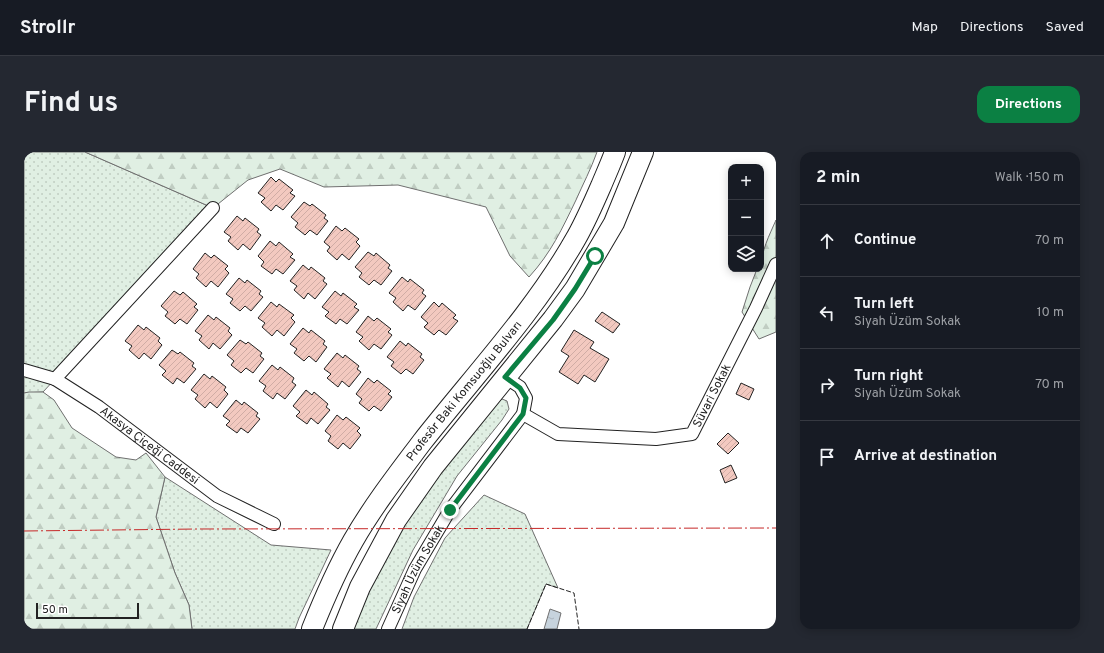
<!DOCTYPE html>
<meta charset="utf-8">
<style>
:root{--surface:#171b24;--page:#242831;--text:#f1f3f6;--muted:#9ea1a6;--line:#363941;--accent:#0b8043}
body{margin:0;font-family:Overpass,sans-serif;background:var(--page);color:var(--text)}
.controls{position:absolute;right:12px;top:12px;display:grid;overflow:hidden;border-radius:8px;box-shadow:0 2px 10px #0003}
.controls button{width:36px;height:36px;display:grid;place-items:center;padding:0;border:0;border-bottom:1px solid var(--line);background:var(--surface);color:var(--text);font:20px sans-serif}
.scale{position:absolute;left:12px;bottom:10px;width:103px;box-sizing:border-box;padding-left:4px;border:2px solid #222;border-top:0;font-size:11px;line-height:14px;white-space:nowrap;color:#222;-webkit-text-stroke:3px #fff;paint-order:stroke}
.stop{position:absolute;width:12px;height:12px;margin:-9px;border:3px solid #0b8043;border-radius:50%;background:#fff}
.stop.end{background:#0b8043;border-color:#fff;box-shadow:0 1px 4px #0008}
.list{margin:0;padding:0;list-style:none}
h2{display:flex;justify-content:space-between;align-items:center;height:52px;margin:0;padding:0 16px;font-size:17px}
h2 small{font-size:13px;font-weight:400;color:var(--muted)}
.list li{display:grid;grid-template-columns:26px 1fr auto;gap:12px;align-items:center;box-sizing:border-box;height:72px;padding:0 16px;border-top:1px solid var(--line)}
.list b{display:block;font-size:15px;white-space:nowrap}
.list p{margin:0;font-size:13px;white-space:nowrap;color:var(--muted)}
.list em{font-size:13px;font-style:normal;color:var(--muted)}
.icon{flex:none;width:22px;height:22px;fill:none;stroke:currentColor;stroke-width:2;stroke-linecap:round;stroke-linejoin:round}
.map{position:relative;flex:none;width:752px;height:477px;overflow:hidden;border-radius:12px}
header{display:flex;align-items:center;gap:24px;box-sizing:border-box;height:56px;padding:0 20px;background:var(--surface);border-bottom:1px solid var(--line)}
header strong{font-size:19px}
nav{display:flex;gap:22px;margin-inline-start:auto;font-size:14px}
.intro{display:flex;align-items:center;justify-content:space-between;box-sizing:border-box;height:96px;padding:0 24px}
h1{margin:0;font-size:28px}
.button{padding:10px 18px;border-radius:12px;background:var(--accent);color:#fff;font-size:14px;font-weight:700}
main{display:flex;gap:24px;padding:0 24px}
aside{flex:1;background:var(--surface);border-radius:12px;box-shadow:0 2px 10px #0003}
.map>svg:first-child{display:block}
</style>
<header>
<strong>Strollr</strong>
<nav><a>Map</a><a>Directions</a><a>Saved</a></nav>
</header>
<div class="intro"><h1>Find us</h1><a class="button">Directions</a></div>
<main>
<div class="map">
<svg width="752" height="477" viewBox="0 0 752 477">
<defs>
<pattern id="grass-dots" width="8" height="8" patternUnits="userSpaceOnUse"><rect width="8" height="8" fill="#e0efe3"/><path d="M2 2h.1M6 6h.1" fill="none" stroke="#c0cdc2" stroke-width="1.8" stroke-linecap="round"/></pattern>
<pattern id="forest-firs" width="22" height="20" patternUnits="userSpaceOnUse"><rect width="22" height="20" fill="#e0efe3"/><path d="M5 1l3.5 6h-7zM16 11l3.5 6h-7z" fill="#c0cdc2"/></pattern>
<pattern id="water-ripples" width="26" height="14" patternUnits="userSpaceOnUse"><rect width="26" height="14" fill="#c7d3dd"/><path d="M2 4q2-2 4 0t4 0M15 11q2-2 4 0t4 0" fill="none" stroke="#abb5bd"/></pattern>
<pattern id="building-hatch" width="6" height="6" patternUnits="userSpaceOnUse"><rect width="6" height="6" fill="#f3c9c0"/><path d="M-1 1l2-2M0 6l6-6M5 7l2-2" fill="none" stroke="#d0aca5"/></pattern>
</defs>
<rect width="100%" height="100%" fill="#fff"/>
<g fill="url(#grass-dots)" stroke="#6f6f6f">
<path d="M0,0h61l128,56 -170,184 -19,1z"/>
<path d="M478,247l5,2 2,8 -7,11 -45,56 -44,74 -37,79h-25l3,-9 53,-105 88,-110z"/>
<path d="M141,325l106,68 60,5 -32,68 -4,11h-103l-3,-24 -14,-32 -19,-56z"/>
<path d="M460,343l41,19 33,74 -12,-4 -19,45h-125l12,-32 31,-59z"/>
</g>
<g fill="url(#forest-firs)" stroke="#6f6f6f">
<path d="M61,0h512c-6,17 -14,32 -21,48 -14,29 -25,53 -47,77l-19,-21 -24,-49 -88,-22 -74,2 -44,-18 -32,11 -35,28z"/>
<path d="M752,68v112l-17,7 -17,-27 8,-25 7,-18h4c0,-18 8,-33 15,-49z"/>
<path d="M5,240h14l11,8 18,28 44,29 20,3 10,-7 19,24 -9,40 19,56 14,32 3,24h-168v-236z"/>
</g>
<path fill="url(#water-ripples)" stroke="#6f6f6f" d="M526,457l11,4 -4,16h-13z"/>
<g fill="url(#building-hatch)" stroke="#222">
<path d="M247,25l5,5 3,-3 14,11 -3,3 5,3 -12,14 -7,-5 -5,6 -10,-9 4,-4 -7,-5z"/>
<path d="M280,50l6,4 2,-2 14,11 -2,3 4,3 -11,14 -7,-5 -5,5 -10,-8 3,-4 -7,-6z"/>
<path d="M213,64l6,5 2,-3 14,11 -2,3 4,3 -11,15 -7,-6 -5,6 -10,-9 3,-4 -7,-5z"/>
<path d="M312,74l6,5 3,-3 14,11 -3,3 4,4 -11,14 -7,-6 -5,6 -10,-9 3,-4 -6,-5z"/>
<path d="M246,89l6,5 3,-4 14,12 -3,3 5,3 -12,14 -7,-5 -4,5 -11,-8 3,-4 -6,-6z"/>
<path d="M344,100l6,4 2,-3 14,12 -2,3 4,3 -11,14 -7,-5 -5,5 -10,-8 3,-4 -7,-6z"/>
<path d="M181,101l6,5 3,-3 14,11 -3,3 4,4 -11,14 -7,-6 -5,6 -10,-9 3,-4 -6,-5z"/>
<path d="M279,113l6,5 2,-3 14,11 -2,3 4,3 -12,15 -7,-6 -4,6 -10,-9 3,-4 -7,-5z"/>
<path d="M378,125l6,5 2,-3 14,11 -2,3 4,3 -11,14 -7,-5 -5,6 -10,-9 3,-4 -7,-5z"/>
<path d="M215,126l6,5 2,-3 14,11 -2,3 4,3 -12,14 -6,-5 -5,5 -10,-8 3,-4 -7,-5z"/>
<path d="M150,139l6,4 3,-3 14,12 -3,3 4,3 -11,14 -7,-5 -5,5 -10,-8 3,-4 -7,-6z"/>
<path d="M311,139l6,5 2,-3 14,11 -3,3 5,3 -12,14 -7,-5 -4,5 -11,-8 4,-4 -7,-5z"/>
<path d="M247,150l6,5 2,-3 15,11 -3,3 4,4 -11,14 -7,-6 -5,6 -10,-9 3,-4 -7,-5z"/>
<path d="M410,150l5,5 3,-4 14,12 -3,3 5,3 -12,14 -7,-5 -5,5 -10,-8 4,-4 -7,-6z"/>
<path d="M578,160l18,12 -7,9 -18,-12z"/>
<path d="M184,163l6,5 2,-3 14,11 -2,3 4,4 -12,14 -7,-6 -4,6 -10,-9 3,-4 -7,-5z"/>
<path d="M344,164l6,5 3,-3 14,11 -3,3 4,3 -11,14 -7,-5 -5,6 -10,-9 4,-4 -7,-5z"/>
<path d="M114,173l6,5 2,-3 14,11 -2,3 4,4 -11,14 -7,-6 -5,6 -10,-9 3,-4 -7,-5z"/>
<path d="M279,176l6,5 2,-3 14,11 -2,3 4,3 -11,15 -7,-6 -5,5 -10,-8 3,-4 -7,-5z"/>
<path d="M550,178l20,12 -4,6 19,11 -14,23 -11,-7 -6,9 -19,-12 10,-16 -8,-5z"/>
<path d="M216,188l6,4 2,-2 14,11 -2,3 4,3 -11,14 -7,-5 -5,5 -10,-8 3,-4 -7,-6z"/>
<path d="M376,189l6,5 2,-3 14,11 -2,3 4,3 -11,14 -7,-5 -5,5 -10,-8 3,-4 -7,-5z"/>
<path d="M148,198l6,4 2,-2 14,11 -2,3 4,3 -12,14 -7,-5 -4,6 -11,-9 4,-4 -7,-6z"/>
<path d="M313,201l6,5 2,-3 14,11 -2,3 4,3 -12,15 -7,-6 -4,6 -11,-9 4,-4 -7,-5z"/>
<path d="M248,213l6,5 2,-3 14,11 -2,4 4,3 -11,14 -8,-6 -4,6 -10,-8 3,-5 -7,-5z"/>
<path d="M180,222l6,5 2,-3 14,11 -2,3 4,4 -11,14 -7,-6 -5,6 -10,-9 3,-4 -7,-5z"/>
<path d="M344,226l6,5 3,-3 14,11 -3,3 4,3 -11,14 -7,-5 -5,5 -10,-8 3,-4 -6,-5z"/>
<path d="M717,231l13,6 -5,11 -13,-6z"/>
<path d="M282,238l6,5 2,-3 14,12 -2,3 4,3 -12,14 -7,-6 -4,6 -11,-8 4,-4 -7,-6z"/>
<path d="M212,248l6,5 2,-3 14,11 -2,3 4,3 -12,14 -7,-5 -4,5 -11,-8 4,-4 -7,-5z"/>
<path d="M313,263l6,5 3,-3 14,11 -3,3 4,4 -11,14 -7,-6 -5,6 -10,-8 3,-5 -6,-5z"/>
<path d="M704,281l11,10 -11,11 -11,-10z"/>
<path d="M707,313l6,13 -12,5 -5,-13z"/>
</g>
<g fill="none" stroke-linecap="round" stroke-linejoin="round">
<g stroke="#222" stroke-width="14">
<g id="street">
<path id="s1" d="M0,218l31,9 44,28 118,89 57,28"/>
<path d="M31,227l158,-171"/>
<path id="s2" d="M499,262l35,20 98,5 36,-5 64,-126 20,-44"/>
<path id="s3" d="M364,477l27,-60 35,-59 73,-96 3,-16 -6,-11 -15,-10"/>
</g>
</g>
<g stroke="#222" stroke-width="22">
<g id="primary">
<path id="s4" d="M288,477c12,-30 25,-60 41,-88 20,-35 45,-67 69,-99 51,-65 112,-130 153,-202 10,-17 18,-36 26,-54 5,-12 10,-23 14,-34"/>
<path d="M319,477l17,-42 36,-67 37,-53 120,-148 22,-30 39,-66 29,-71"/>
</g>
</g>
<use href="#street" stroke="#fff" stroke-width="12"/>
<use href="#primary" stroke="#fff" stroke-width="20"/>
<path stroke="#222" stroke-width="1" stroke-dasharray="5 2" stroke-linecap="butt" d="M503,477l19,-45 28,9 5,36"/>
<path stroke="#c62828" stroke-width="1" stroke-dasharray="14 3 2 3" stroke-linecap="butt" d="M0,379l174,-2 578,-1"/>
</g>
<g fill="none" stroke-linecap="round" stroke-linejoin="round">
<path stroke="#0b8043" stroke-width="5" d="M426,358l73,-96 3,-16 -6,-10 -15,-11 48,-57 22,-31 20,-33"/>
</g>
<g text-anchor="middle" stroke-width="3" stroke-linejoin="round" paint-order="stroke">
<g font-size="12" fill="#222" stroke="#fff">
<text dy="4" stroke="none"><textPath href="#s4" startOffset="284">Profesör Baki Komsuoğlu Bulvarı</textPath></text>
<text dy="4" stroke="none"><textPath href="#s2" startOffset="218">Süvari Sokak</textPath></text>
<text dy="4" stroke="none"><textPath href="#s1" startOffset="148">Akasya Çiçeği Caddesi</textPath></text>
<text dy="4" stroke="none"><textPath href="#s3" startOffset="67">Siyah Üzüm Sokak</textPath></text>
</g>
</g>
</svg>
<div class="controls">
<button>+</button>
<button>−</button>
<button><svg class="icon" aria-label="layers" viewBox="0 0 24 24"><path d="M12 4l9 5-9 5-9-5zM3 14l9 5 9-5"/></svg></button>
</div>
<div class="scale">50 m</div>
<div class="stop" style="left:571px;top:104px"></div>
<div class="stop end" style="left:426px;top:358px"></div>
</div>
<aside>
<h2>2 min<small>Walk · 150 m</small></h2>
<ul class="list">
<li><svg class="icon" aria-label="ahead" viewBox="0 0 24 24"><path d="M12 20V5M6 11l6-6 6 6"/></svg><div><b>Continue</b></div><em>70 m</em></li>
<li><svg class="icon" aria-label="left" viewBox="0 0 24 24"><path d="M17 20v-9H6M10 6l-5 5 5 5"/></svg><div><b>Turn left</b><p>Siyah Üzüm Sokak</p></div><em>10 m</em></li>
<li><svg class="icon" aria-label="right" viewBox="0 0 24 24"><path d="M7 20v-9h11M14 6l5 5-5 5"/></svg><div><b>Turn right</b><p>Siyah Üzüm Sokak</p></div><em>70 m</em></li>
<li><svg class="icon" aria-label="arrive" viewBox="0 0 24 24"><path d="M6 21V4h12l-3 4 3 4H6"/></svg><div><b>Arrive at destination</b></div></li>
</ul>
</aside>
</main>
